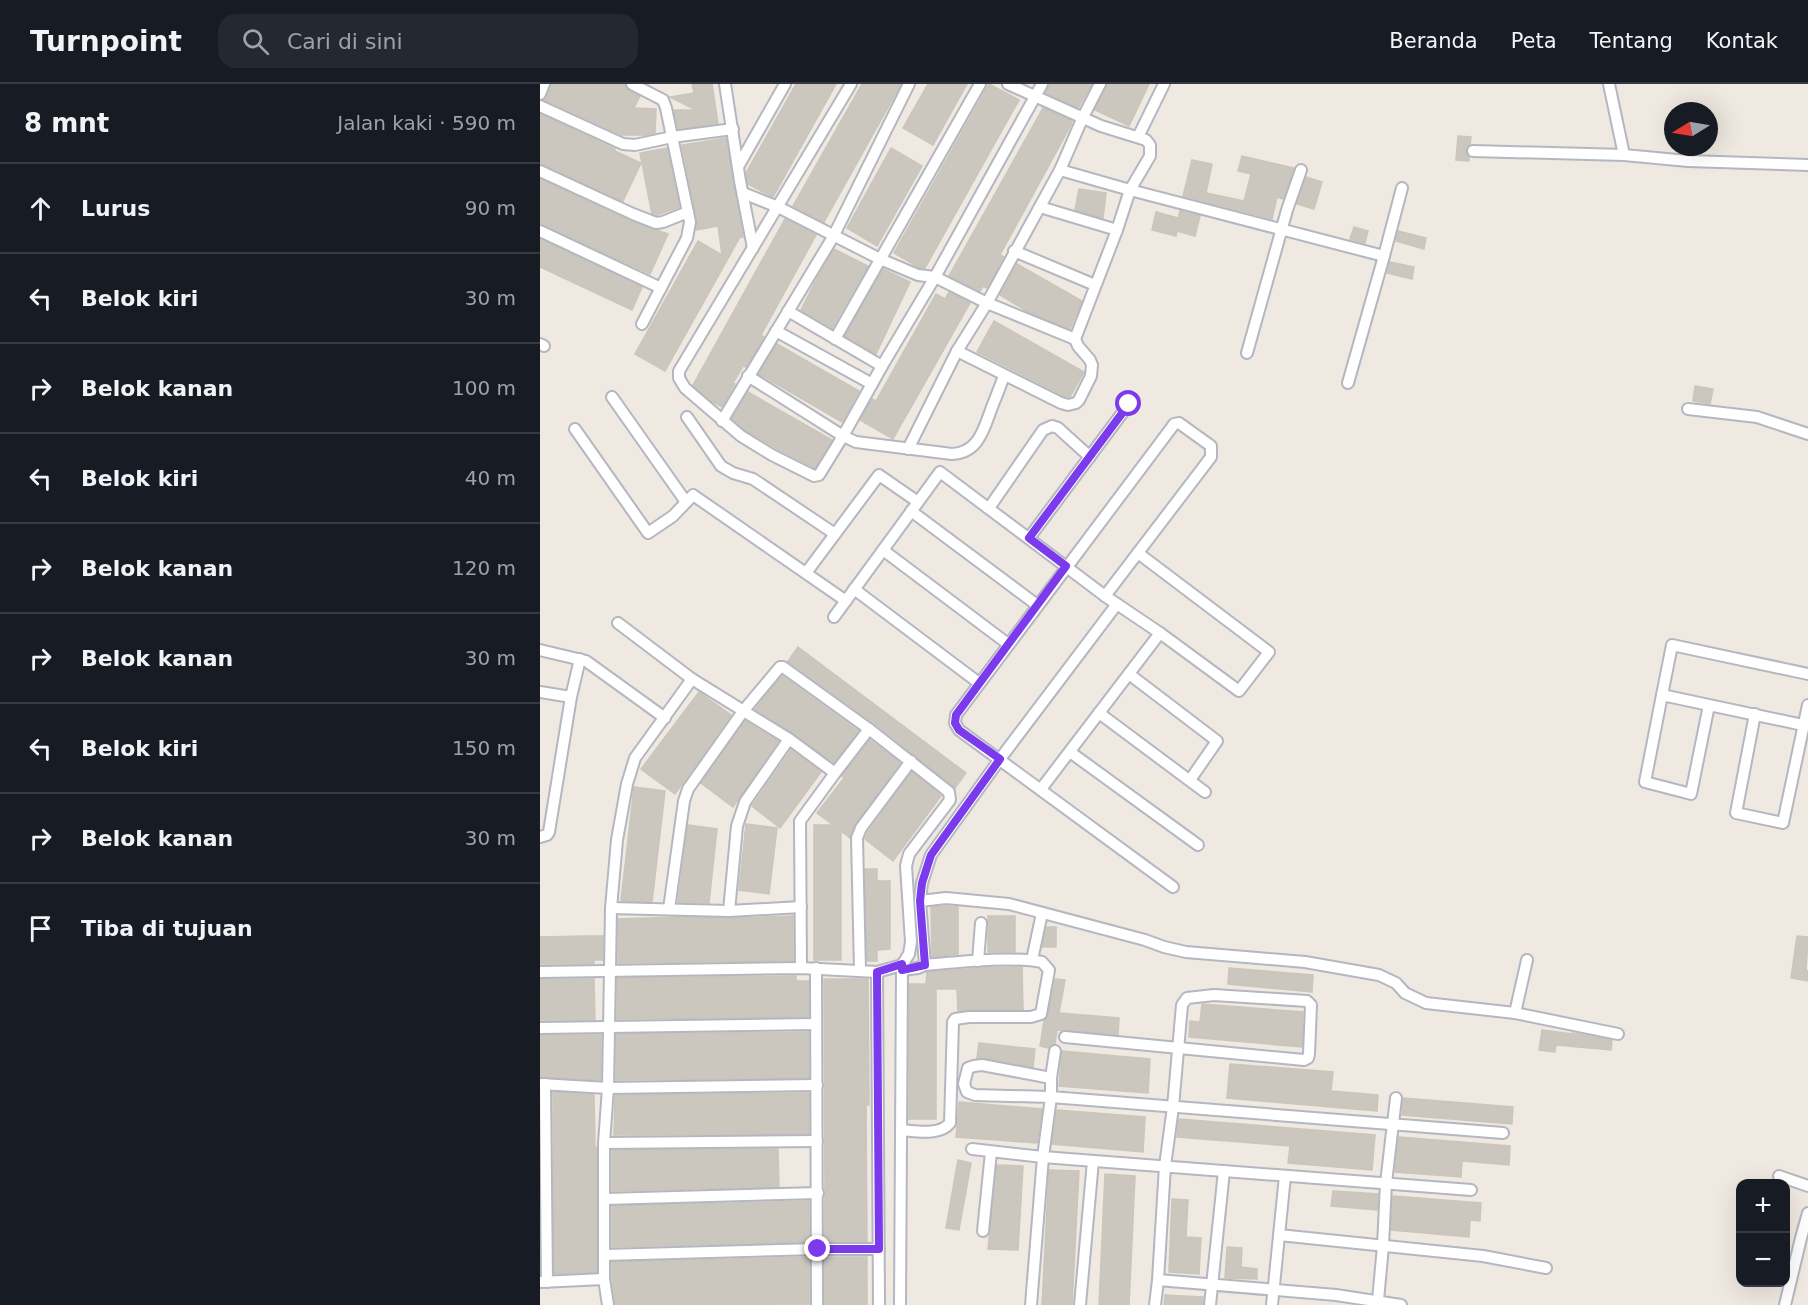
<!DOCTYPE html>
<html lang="id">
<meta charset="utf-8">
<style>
:root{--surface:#171b24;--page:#242831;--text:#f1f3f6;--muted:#9ea1a6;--line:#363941}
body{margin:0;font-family:"DejaVu Sans",sans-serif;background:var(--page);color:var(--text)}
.controls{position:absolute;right:18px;bottom:18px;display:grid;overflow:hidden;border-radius:12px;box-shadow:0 6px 24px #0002}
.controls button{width:54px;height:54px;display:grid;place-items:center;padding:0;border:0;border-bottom:2px solid var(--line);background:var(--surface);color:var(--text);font:30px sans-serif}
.compass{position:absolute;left:1124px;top:18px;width:54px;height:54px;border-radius:50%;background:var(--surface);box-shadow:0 6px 24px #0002;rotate:259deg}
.stop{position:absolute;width:18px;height:18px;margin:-14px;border:4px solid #7c3aed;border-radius:50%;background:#fff}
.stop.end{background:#7c3aed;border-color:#fff;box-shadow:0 2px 6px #0008}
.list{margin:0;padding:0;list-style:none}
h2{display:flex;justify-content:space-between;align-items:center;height:78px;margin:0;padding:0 24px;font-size:26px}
h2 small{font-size:20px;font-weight:400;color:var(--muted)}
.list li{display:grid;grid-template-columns:39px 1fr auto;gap:18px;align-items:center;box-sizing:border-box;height:90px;padding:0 24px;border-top:2px solid var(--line)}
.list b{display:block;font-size:22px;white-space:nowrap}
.list em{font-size:20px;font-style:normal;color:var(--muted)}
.icon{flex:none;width:33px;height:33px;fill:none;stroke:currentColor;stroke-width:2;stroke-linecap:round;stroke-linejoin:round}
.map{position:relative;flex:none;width:1268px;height:1221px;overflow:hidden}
header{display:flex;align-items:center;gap:36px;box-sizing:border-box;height:84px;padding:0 30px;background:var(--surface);border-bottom:2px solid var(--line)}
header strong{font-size:28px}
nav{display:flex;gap:33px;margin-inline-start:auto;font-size:21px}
.search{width:420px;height:54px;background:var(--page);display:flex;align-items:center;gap:15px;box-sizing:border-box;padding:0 21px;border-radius:18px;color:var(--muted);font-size:22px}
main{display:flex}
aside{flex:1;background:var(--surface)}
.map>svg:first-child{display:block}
</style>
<header>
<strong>Turnpoint</strong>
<div class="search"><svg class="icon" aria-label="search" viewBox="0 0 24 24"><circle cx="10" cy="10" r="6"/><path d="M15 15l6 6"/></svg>Cari di sini</div>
<nav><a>Beranda</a><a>Peta</a><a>Tentang</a><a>Kontak</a></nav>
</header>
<main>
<aside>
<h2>8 mnt<small>Jalan kaki · 590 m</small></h2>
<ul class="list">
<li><svg class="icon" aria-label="ahead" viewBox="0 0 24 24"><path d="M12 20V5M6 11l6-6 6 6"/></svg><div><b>Lurus</b></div><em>90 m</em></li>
<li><svg class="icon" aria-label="left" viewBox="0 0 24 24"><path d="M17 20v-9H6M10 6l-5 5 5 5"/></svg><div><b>Belok kiri</b></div><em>30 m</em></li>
<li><svg class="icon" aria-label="right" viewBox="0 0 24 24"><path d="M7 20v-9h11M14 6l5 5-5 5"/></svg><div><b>Belok kanan</b></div><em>100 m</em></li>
<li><svg class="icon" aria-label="left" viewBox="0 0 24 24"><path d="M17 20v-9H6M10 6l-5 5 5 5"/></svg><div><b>Belok kiri</b></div><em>40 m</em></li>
<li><svg class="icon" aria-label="right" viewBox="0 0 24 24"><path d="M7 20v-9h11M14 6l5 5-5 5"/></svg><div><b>Belok kanan</b></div><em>120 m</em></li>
<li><svg class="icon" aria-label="right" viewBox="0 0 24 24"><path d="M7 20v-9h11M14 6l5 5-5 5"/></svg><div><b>Belok kanan</b></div><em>30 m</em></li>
<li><svg class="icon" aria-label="left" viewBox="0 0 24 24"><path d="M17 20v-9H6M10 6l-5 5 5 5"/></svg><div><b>Belok kiri</b></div><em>150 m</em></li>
<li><svg class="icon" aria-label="right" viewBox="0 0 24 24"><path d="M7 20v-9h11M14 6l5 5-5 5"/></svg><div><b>Belok kanan</b></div><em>30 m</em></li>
<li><svg class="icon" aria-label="arrive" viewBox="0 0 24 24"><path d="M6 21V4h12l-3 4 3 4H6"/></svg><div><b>Tiba di tujuan</b></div></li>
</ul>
</aside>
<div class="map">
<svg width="1268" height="1221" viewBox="0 0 1268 1221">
<rect width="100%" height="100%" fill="#efe9e1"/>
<g fill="#cbc7bf" stroke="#cbc5ba" stroke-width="1.5">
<path d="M11,0h74l3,6 12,6 -6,12 22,1 -1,24 -10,2h-23l-77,-35z"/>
<path d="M152,0h20l6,39 -40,6 -4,-19h22l-26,-13 24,-4z"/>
<path d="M256,0h40l-63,113 -25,-13 -2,-11z"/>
<path d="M322,0h39l-77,138 -31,-16z"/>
<path d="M388,0h39l-34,61 -30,-17z"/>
<path d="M449,0l30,16 -94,168h-5l-26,-15z"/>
<path d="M510,0h42l-14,24 -32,-15z"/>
<path d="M567,0h42l-20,42 -34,-16z"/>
<path d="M503,24l29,13 -1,4 -71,130 4,2 -17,31 -4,-2 -3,5 -31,-15z"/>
<path d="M0,30l75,35v2l26,12 -18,38 -83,-37z"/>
<path d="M918,52l13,1 -1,7 -4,6 3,7v4l-13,-1z"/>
<path d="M186,54l17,99h-3l-75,134 -30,-17 63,-113 24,14 -4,-29 -22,4 1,-10 -15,-75z"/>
<path d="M127,64l12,59 -22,8 -5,-1 -12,-61z"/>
<path d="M351,64l31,18 -45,80 -30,-18z"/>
<path d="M702,72l52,12 -11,31 -6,-2 -5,22 -89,-23 9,-36 20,4 -6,29 38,8 7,-27 -13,-3z"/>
<path d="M766,93l16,5 -8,27 -17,-5z"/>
<path d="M0,95l90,42 38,13 -18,40 -110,-50z"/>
<path d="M539,105l27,4 -3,25 -28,-8z"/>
<path d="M640,127l20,5 -5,20 -18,-5 -1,5 -24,-6 4,-18 22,6z"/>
<path d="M245,135l31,16 -55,100 3,2 -18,30 -3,-1 -10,17 2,1 -13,23 -11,-6 -18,-16z"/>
<path d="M814,143l14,4 -3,12 -15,-4z"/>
<path d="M858,147l28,7 -2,11 -28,-8z"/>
<path d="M0,155l102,48 -10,23 -92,-43z"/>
<path d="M294,165l34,17 -36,62 -31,-18 13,-26z"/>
<path d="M850,178l24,5 -2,12 -25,-6z"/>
<path d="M477,180l65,37 -12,28 -40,-16 -30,-18z"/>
<path d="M343,185l27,13 -34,72 -31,-18z"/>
<path d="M409,208l21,11 -77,136 -33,-19 12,-21 4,2 60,-107 9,5z"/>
<path d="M454,237l90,51 -14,25 -6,-1 -87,-44z"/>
<path d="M237,260l82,47 -17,31 -83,-48z"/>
<path d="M1155,302l18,3 -3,15 -17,-3z"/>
<path d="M208,308l84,48 -17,28 -39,-20 -31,-18 -13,-11z"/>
<path d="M258,563l168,126 -11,15 -81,-65 -86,-62z"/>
<path d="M242,592l76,55 -24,32 -41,-30 -38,-24z"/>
<path d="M159,608l32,23 -56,79 -34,-25z"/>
<path d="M205,637l33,20 -45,66 -32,-24z"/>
<path d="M330,656l30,23 -45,61 -5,14 -9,-7v129h-27v-135h19l-16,-12 27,-35 -2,-2z"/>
<path d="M251,666l30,22 -41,56 -28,-22z"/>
<path d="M372,688l29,24 -48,65 -28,-22 3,-7z"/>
<path d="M94,703l31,4 -13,111 -31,-1z"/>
<path d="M206,740l31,4 -8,66 -30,-4z"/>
<path d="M148,741l29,4 -8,74 -31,-1z"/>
<path d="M325,785h12v12h13v68l-13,1v11h-10z"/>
<path d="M406,822l12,1v47l-26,3 -1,-50z"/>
<path d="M253,832v45l-175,2v-44l59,-2 52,1z"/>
<rect x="448" y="832" width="27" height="36"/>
<path d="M507,843h9v20h-14z"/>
<path d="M46,852h17v24h-9v4h-54v-27z"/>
<path d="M1257,852l11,1 -2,33 2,1v10l-17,-3z"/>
<path d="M482,883l1,43h-54l-11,1 -1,-22h-21v130h-27v-135h17l1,-12 57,-4z"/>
<path d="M689,884l84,7 -1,17 -84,-8z"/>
<path d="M256,892v5h13v36l-192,2v-41z"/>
<path d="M0,895h54l1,41h-55z"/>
<path d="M284,895h44l1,126h-3l1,137h-43l1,-49z"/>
<path d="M515,895l10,1 -6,33 60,5 -1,17 -61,-5 -2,14 -7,4 -8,-2 4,-25 4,-6z"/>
<path d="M662,920l101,8 -1,35 -113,-10 1,-16 10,1z"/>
<path d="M1002,946l31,4v-1l39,7 -1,10 -55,-5 -1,7 -16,-2z"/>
<path d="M269,948v46l-193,2v-46z"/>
<path d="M0,951h61v45l-61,-3z"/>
<path d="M439,959l56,6 -2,18 -50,-9h-6z"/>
<path d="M522,967l88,8 -2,34 -89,-7z"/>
<path d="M690,980l103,8 -2,19 47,4 -1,16 -150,-13z"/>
<path d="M13,1008l41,3 1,52h2v125l-43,2z"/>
<path d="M269,1009v41l-195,1 1,-40z"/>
<path d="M863,1014l110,9 -1,17 -110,-9z"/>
<path d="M419,1018l83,7 -5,34 -81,-6z"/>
<path d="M517,1026l88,7 -2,35 -91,-8z"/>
<path d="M639,1035l196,16 -3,35 -84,-7 2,-17 -113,-9z"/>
<path d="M859,1053l111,9 -1,19 -47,-4 -1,16 -66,-5z"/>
<path d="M238,1065l1,38 -167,4v-41z"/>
<path d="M418,1076l13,3 -12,67 -13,-2z"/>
<path d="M457,1081l26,1 -5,84 -30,-1z"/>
<path d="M509,1086l30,1 -7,134h-30z"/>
<path d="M565,1090l30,2 -6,129h-30z"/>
<path d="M793,1107l45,3 -1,16 -46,-4z"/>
<path d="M853,1112l88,7 -1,18 -10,-1 -1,17 -78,-7z"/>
<path d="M632,1115l16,1 -2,37 15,1 -2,36 -30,-2z"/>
<path d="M269,1117v41l-197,5v-41z"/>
<path d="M687,1163l15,1 -1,19 16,2v10l-32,-1z"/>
<path d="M269,1173v47l-194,1 -3,-27v-16z"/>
<rect x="284" y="1173" width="43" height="48"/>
<path d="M625,1211l38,2v8h-39z"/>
</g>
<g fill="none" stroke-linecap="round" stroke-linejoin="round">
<g stroke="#b4b7c1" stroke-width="14">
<g id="street">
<path d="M92,0l31,16 3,8 24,114 -3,16 -45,86"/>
<path d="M185,0l15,97 13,67"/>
<path d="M311,0l-172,287v7l6,10 56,48 31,19 42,21 5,-1 24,-39 39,-70 53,-89 107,-193"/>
<path d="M1069,0l15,71"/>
<path d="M0,10l4,-10"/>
<path d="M0,22l83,38 12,1 37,-8 61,-8"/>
<path d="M598,53l26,-53"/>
<path d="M933,67l151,4 64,6 120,4"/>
<path d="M199,81l46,-81"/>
<path d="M520,86l70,20 254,66 -36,127"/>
<path d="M0,87l93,43 23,9 7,-1 25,-10"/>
<path d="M203,109l35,14 102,52 38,16 17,2 52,26 88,36"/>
<path d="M500,123l77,23"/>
<path d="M0,147l121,57"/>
<path d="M474,167l81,34"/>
<path d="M844,172l18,-68"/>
<path d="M248,227l94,55"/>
<path d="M236,247l96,53"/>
<path d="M295,255l145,-255"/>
<path d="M0,260l4,2"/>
<path d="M417,267l104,52 7,2 8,-2 3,-3 12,-24 1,-11 -2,-5 -12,-14 -3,-7 42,-109 13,-40 20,-34v-11l-4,-5 -45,-14 -93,-42"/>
<path d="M707,269l40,-143 14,-40"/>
<path d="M208,292l95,60 13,6 96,12c27,-1 32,-26 40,-47 4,-10 8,-20 12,-31"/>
<path d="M72,313l74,105"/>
<path d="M1148,325l69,8 51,17"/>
<path d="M147,333l34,49 12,7 20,6 82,55"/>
<path d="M182,337l111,-184 76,-153"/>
<path d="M35,345l73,104 25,-17 20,-21 153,106"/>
<path d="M368,365l49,-98 30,-48 73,-133 23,-53 17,-33"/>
<path d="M449,424l54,-78 9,-4 6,2 32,29"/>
<path d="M371,427l126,94"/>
<path d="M489,454l100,-134"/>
<path d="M343,466l125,94"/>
<path d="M266,489l73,-98 39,27"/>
<path d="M314,505l125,94"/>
<path d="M565,512l106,-139v-11l-32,-23 -5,1 -2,3 -216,288 -1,8 4,7 214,157"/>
<path d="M294,533l106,-145 165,124 55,37 79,58 30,-39 -131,-99"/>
<path d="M78,539l74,56 97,60 46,34"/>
<path d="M0,566l46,11 79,57"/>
<path d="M589,590l88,67 -27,39"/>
<path d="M0,608l31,5 -22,135 -2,3 -7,2"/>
<path d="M1122,611l10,-50 136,29"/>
<path d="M31,613l9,-38"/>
<path d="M1169,621l-18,89 -46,-12 17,-87 146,31"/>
<path d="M559,629l106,79"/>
<path d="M1215,630l-19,99 47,10 25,-118"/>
<path d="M530,668l128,93"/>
<path d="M501,705l119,-156"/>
<path d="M380,817l26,-3 63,6 136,36 19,7 22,5 119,10 74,13 17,8 9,10 21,10 89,10 103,21"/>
<path d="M71,824l118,3 72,-4"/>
<path d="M129,825l15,-108 4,-12 56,-79 36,-43h3l86,62 80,63 1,8 -41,54 -3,12 5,76 -2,12 -7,11v5l-2,335"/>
<path d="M189,827l8,-85 8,-24 44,-63"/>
<path d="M492,876l10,-47"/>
<path d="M438,877l3,-38"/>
<path d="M261,884l-1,-147 35,-48 34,-44"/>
<path d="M276,884l1,337"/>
<path d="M320,886l-3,-132 4,-10 50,-67"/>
<path d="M362,886l16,-2 7,-3 -5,-64 2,-18 9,-28 69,-96 117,-155"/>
<path d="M0,888l261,-4 76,4 25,-7"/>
<path d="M337,888l2,333"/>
<path d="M975,929l12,-53"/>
<path d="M0,944l276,-4"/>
<path d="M525,953l239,23 4,-2 1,-4 2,-49 -4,-4 -93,-6 -27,3 -5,7 -9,102 -8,59 -7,114 -3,25"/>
<path d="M511,994l4,-27"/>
<path d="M0,1000l68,4 209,-3"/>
<path d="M5,1000l2,198"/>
<path d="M361,1046c15,1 39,6 49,-7l3,-101 2,-3 14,-2h62l10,-3 8,-44 -7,-8c-34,-6 -82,0 -117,3"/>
<path d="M64,1059l213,-2"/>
<path d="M432,1065l71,8 428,33"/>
<path d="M1239,1092l29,10"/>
<path d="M65,1115l213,-6"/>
<path d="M443,1147l8,-79"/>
<path d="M739,1151l204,21 63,12"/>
<path d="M64,1171l214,-6h61"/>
<path d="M618,1196l178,15 65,10"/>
<path d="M0,1198l64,-3"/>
<path d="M838,1216l5,-54 3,-63 10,-85"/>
<path d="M68,1221l-4,-26v-136l4,-55 3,-180 6,-68 10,-56 8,-26 57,-79"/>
<path d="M491,1221l12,-148 8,-60v-19l-69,-13 -8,1 -6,2 -4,16 3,8 8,3 76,2 452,36"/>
<path d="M540,1221l13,-144"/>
<path d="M670,1221l14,-134"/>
<path d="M732,1221l13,-129"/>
<path d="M1245,1221l16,-67 7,-25"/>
</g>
</g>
<use href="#street" stroke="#fff" stroke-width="10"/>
</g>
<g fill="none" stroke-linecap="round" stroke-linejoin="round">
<path stroke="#7c3aed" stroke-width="8" d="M278,1165h61l-2,-277 25,-8v6l23,-5 -5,-64 2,-18 9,-28 69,-96 -41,-29 -4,-7 1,-8 110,-149 -37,-28 100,-134"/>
</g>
</svg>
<div class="controls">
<button>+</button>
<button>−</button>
</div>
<svg class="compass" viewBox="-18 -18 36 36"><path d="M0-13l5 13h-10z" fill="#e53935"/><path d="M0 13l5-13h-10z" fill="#9ea1a6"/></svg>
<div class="stop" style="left:589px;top:320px"></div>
<div class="stop end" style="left:278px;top:1165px"></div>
</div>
</main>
